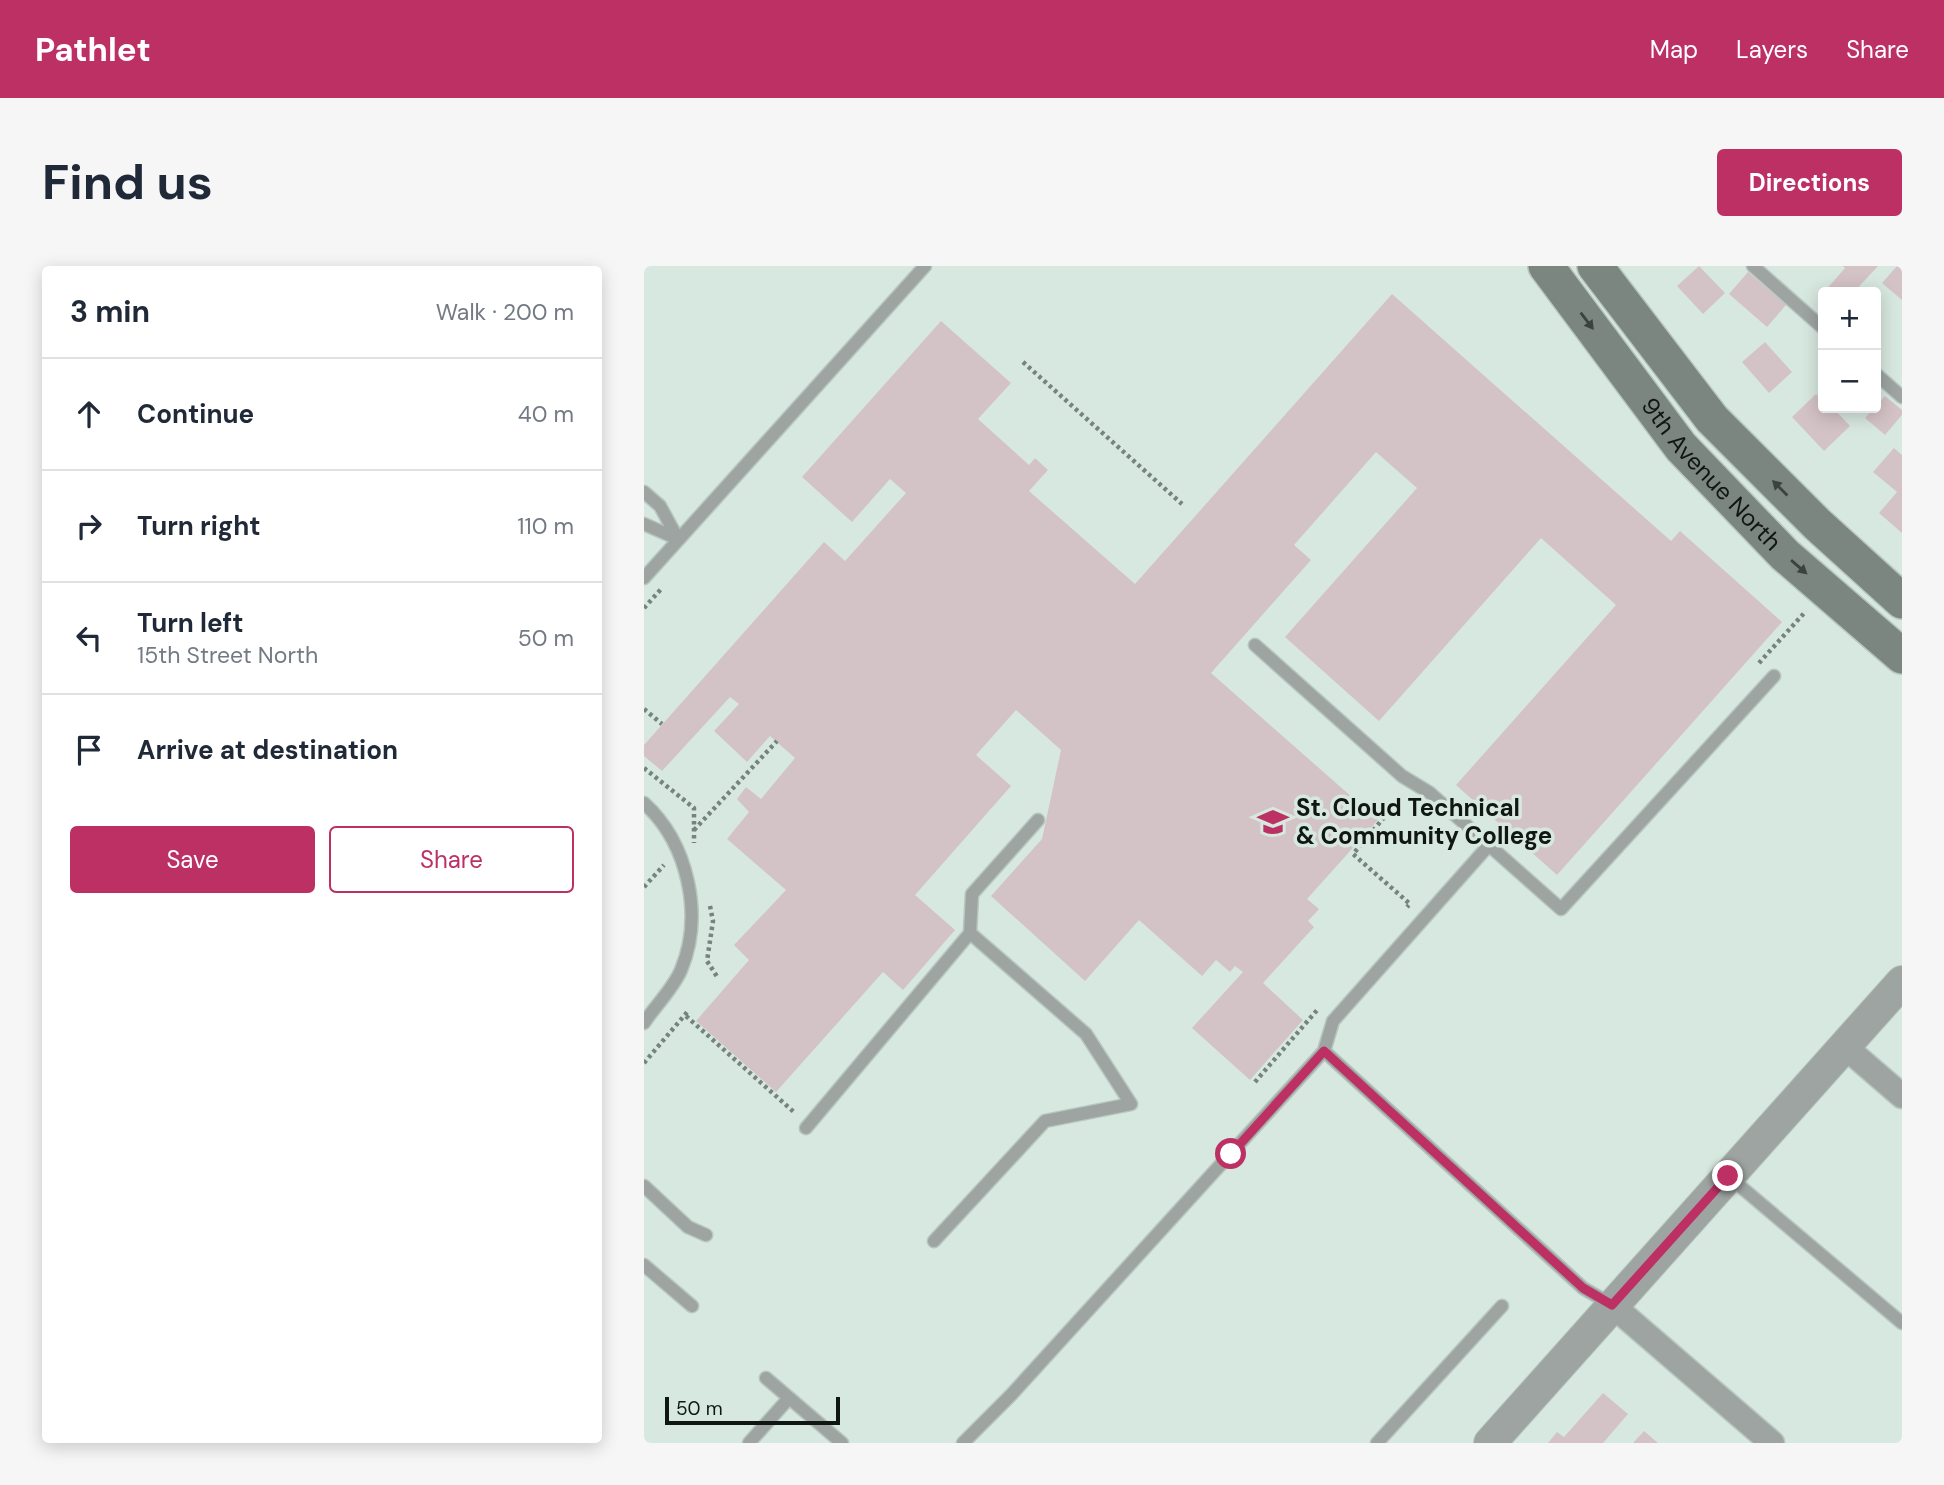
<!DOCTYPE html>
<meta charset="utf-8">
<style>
:root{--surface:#fff;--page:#f6f6f7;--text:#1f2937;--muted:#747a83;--line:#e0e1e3;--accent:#bc3064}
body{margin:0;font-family:"DM Sans",sans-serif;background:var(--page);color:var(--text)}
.controls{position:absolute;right:21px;top:21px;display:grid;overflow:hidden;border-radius:7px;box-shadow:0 4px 18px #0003}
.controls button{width:63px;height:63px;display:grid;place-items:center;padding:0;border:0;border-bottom:2px solid var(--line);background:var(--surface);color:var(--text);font:35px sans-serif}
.scale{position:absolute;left:21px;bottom:18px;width:175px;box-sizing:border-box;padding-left:7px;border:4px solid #101613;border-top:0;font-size:19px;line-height:24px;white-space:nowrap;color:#101613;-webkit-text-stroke:5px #d7e8e0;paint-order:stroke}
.stop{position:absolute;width:21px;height:21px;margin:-16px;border:5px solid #bc3064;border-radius:50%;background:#fff}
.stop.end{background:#bc3064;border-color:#fff;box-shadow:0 2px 7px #0008}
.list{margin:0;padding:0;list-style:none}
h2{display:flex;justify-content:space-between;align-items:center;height:91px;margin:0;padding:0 28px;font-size:30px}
h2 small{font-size:23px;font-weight:400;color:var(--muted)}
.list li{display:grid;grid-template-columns:46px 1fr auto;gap:21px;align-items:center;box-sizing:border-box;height:112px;padding:0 28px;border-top:2px solid var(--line)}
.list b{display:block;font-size:26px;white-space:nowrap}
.list p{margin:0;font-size:23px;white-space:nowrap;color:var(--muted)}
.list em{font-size:23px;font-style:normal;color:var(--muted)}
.actions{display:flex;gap:14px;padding:21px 28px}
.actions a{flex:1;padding:16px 0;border:2px solid var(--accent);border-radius:7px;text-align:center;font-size:24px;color:var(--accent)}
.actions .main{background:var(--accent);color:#fff}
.icon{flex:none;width:38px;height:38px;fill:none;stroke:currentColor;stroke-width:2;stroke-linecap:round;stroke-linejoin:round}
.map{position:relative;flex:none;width:1258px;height:1177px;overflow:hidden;border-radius:7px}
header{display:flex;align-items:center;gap:42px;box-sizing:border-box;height:98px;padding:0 35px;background:var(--accent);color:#fff}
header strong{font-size:33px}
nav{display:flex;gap:38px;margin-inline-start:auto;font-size:24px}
.intro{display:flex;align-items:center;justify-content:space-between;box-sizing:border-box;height:168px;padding:0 42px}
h1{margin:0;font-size:49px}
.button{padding:18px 32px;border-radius:7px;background:var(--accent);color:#fff;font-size:24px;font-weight:700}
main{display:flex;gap:42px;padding:0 42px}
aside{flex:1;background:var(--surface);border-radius:7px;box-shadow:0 4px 18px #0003}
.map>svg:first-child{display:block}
</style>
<header>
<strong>Pathlet</strong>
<nav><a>Map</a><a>Layers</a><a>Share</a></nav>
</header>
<div class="intro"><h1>Find us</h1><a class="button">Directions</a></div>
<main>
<aside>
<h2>3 min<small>Walk · 200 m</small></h2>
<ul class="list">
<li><svg class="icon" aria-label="ahead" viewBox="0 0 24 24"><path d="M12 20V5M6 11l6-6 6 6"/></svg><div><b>Continue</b></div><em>40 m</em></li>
<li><svg class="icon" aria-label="right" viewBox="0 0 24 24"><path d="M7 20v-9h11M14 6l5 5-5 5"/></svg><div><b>Turn right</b></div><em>110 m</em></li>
<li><svg class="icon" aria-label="left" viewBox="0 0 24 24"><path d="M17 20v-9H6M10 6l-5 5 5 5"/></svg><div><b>Turn left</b><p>15th Street North</p></div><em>50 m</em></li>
<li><svg class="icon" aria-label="arrive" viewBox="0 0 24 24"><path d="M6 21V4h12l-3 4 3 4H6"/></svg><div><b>Arrive at destination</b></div></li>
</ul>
<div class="actions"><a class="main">Save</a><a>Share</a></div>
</aside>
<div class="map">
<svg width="1258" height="1177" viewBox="0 0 1258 1177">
<rect width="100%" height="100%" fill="#d7e8e0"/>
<g fill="#d4c3c6">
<path d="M1055,0l26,27 -22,21 -26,-28z"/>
<path d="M1199,0h35l-24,26h-30l21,-24z"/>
<path d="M1253,0h5v34l-20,-17z"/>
<path d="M1104,6l38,33 -19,22 -38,-33z"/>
<path d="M748,28l279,247 9,-10 102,91 -225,253 -101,-90 160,-180 -75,-67 -162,183 -94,-84 132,-149 -41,-36 -82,93 17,15 -100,113 167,147 -71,79 12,10 -11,12 6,6 -51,56 40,37 -53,60 -58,-52 51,-56 -8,-6 -5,6 -14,-12 -14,16 -63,-56 -54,61 -94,-85 51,-57 19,-89 -45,-40 -40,45 35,31 -96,109 40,35 -52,60 -20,-18 -107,120 -80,-71 53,-61 -15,-15 52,-55 -59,-51 22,-27 -12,-13 9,-12 15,12 34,-41 -25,-22 -23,26 -33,-31 25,-27 -9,-7 -68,74 -18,-15v-11l180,-203 21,19 61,-68 -16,-14 -38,43 -50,-45 139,-156 70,62 -33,36 51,46 6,-7 13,12 -19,21 106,93z"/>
<path d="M1121,76l27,30 -23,21 -27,-31z"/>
<path d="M1172,128l7,7v7h10l17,18 -26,25 -32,-34z"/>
<path d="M1241,130l17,14v5l-17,20 -20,-17z"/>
<path d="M1250,182l8,7v78l-23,-20 18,-21 -24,-20z"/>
<path d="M959,1127l25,21 -25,29h-55l9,-11 7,5z"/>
<path d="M1000,1165l14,12h-25z"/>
</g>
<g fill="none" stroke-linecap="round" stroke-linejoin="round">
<g stroke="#b7c6bf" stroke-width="15">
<g id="service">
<path d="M1109,0l70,62"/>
<path d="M1232,108l26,23"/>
<path d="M0,226l16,14 18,33 -34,-15"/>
<path d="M0,312l281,-312"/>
<path d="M611,379l147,131 28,17 131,116 213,-233"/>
<path d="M0,537c44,40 60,112 37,167 -8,19 -26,36 -37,53"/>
<path d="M680,785l259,237 29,17"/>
<path d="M162,862l164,-195 2,-39 66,-74"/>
<path d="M1084,910l174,147"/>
<path d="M0,920l44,41 18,8"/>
<path d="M290,975l111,-120 86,-17 -45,-70 -116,-101"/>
<path d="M0,999l48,41"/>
<path d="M122,1112l76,65"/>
<path d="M105,1177l40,-45"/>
<path d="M319,1177l48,-48 313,-344 9,-30 156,-176"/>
<path d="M733,1177l125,-137"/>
</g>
</g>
<g stroke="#b7c6bf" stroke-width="27">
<g id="minor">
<path d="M1200,780l58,50"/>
<path d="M968,1039l160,138"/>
</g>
</g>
<g stroke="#b7c6bf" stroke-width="34">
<path id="tertiary" d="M846,1177l412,-461"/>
</g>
<g stroke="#b7c6bf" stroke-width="38">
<g id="secondary">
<path id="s1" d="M902,0l135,181 104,108 117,101"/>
<path d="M951,0l117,153 105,105 85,77"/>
</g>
</g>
<g stroke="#77837d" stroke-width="4.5" stroke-dasharray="3.5 3.5" stroke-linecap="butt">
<path d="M379,96l159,142"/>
<path d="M0,342l18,-20"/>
<path d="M1115,397l47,-52"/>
<path d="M0,443l18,15"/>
<path d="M0,502l50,40v35"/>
<path d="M754,535l-45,53 57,50 -3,3"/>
<path d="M50,564l83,-89"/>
<path d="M0,621l20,-22"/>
<path d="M66,640l3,15 -6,40 11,17"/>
<path d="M42,750l109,97"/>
<path d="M0,797l45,-53"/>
<path d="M611,816l63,-73"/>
</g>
<use href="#service" stroke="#9da4a1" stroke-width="12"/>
<use href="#minor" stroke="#9da4a1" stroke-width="24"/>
<use href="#tertiary" stroke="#9da4a1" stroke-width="32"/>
<use href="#secondary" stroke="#7b8681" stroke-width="35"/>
</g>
<defs><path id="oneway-solid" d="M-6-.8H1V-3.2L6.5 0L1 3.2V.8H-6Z" transform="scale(1.75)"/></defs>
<g fill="#3b433f">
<use href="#oneway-solid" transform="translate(943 55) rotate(53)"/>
<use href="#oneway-solid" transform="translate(1136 222) rotate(-135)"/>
<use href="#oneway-solid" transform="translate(1155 301) rotate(41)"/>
</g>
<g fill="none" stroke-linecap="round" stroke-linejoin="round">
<path stroke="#bc3064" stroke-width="9" d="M587,888l93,-103 259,237 29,17 116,-129"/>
</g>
<defs>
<g id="university-bare" transform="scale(2.415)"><path d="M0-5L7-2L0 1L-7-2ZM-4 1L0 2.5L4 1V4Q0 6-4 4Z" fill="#bc3064" stroke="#d7e8e0" stroke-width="2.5" paint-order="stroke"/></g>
</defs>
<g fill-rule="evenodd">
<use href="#university-bare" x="629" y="556"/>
</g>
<g text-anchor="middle" stroke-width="7" stroke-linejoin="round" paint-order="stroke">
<g font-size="24" fill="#101613" stroke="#d7e8e0">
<text dy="8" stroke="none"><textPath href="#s1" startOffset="266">9th Avenue North</textPath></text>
</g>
<g font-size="24" font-weight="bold" fill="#101613" stroke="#d7e8e0" text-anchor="start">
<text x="652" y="550">St. Cloud Technical<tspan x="652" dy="28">&amp; Community College</tspan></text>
</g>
</g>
</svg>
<div class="controls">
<button>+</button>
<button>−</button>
</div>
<div class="scale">50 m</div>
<div class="stop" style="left:587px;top:888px"></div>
<div class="stop end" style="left:1084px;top:910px"></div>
</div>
</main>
